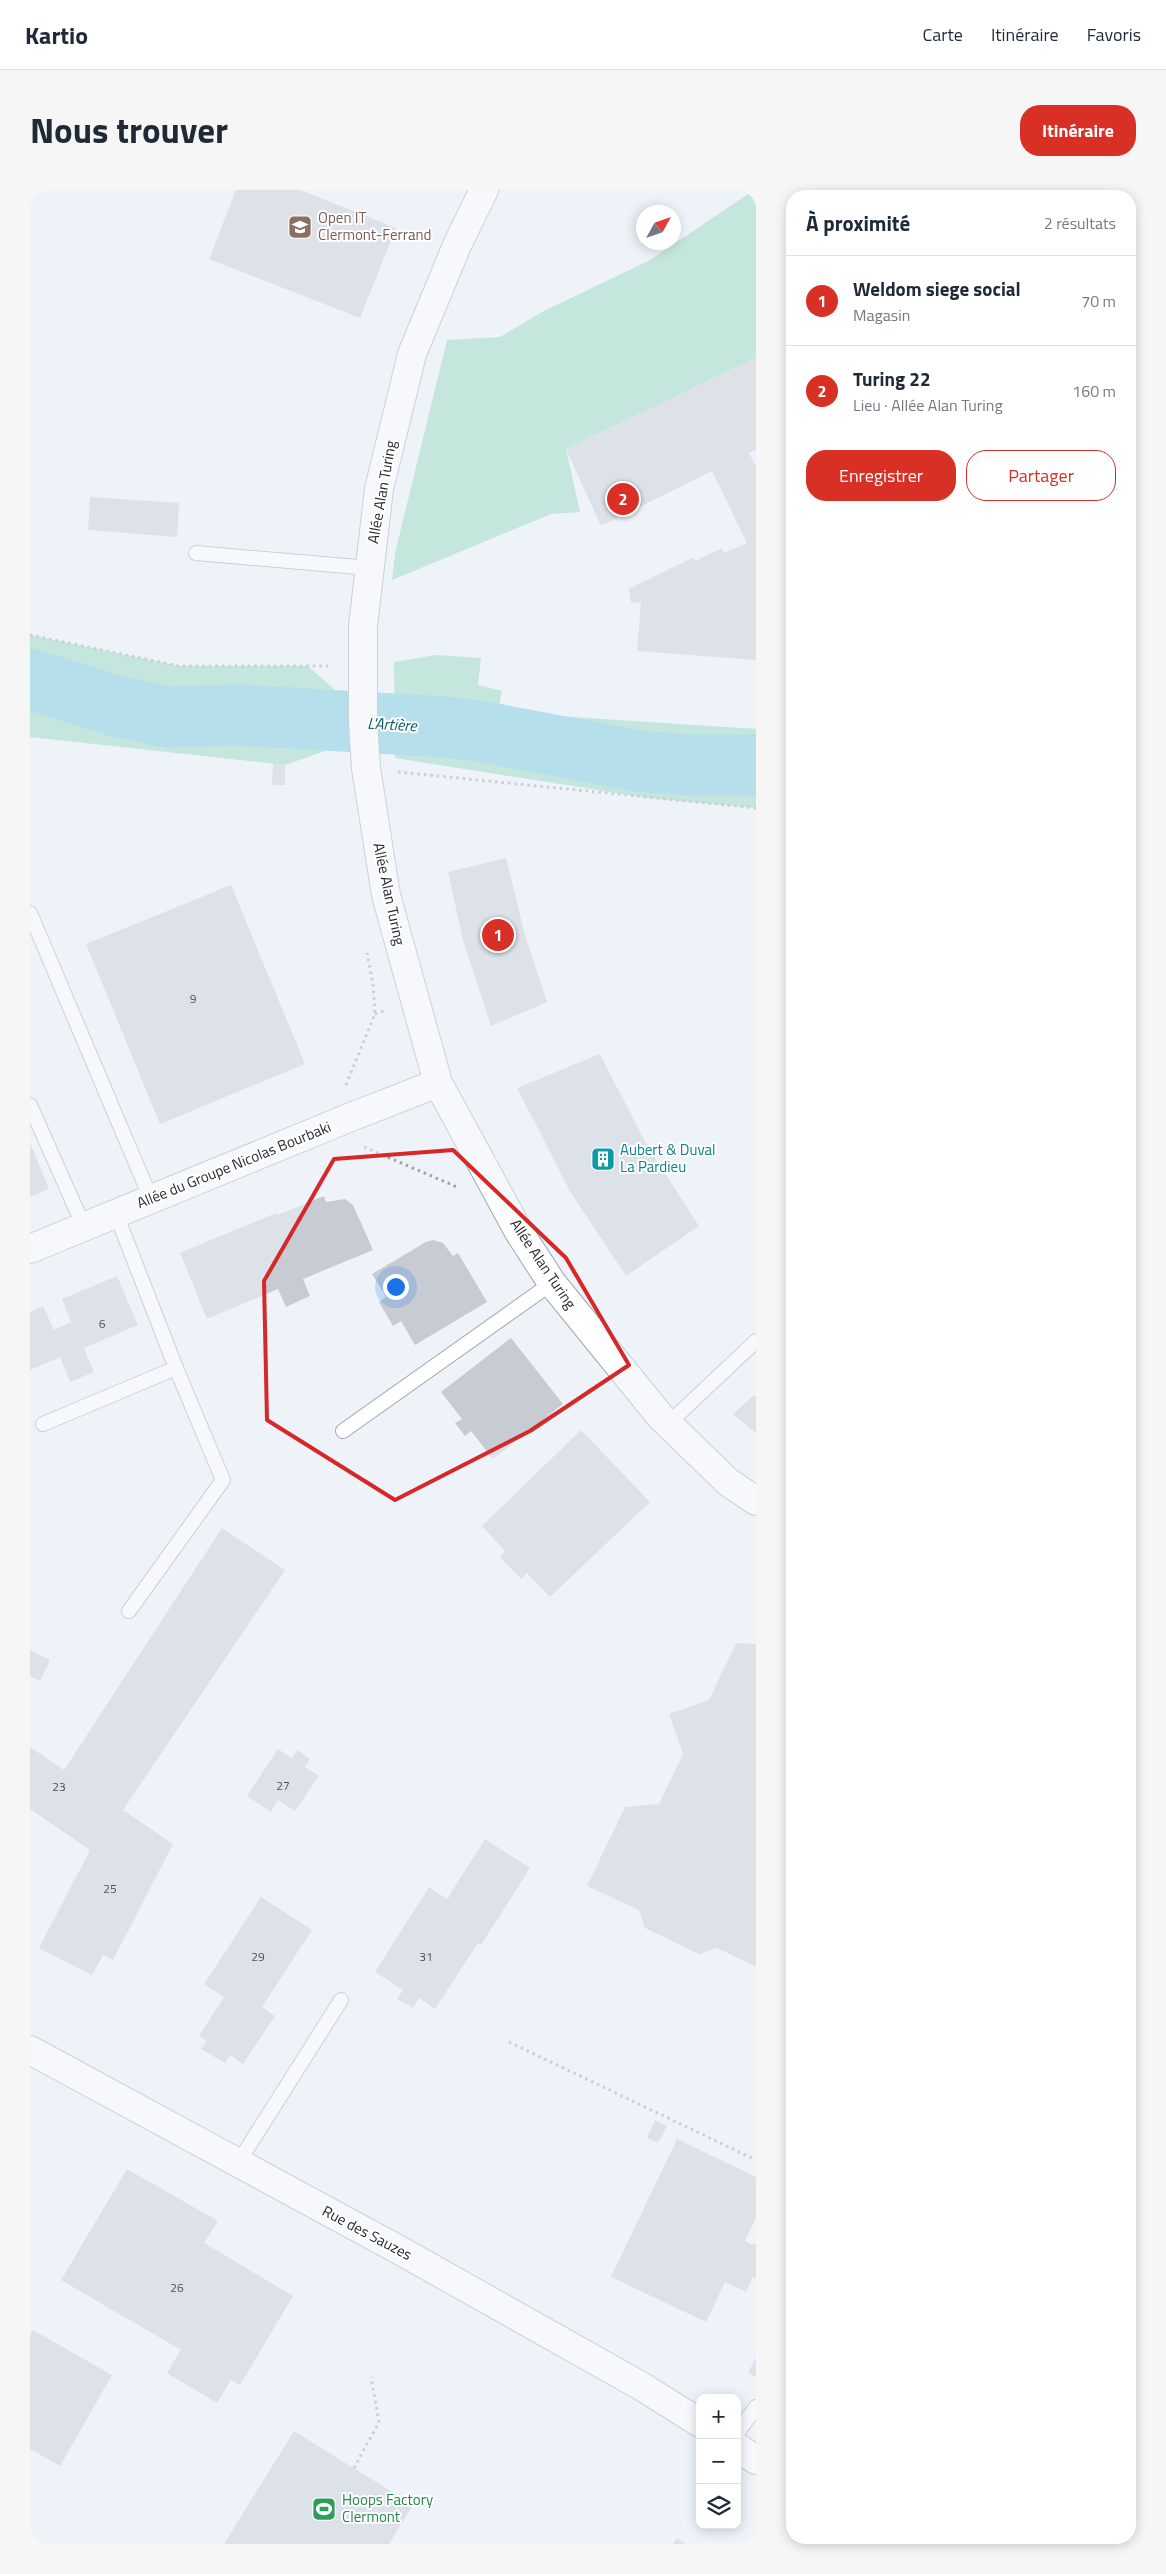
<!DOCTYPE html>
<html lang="fr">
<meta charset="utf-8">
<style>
:root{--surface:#fff;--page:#f6f6f7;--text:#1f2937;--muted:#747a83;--line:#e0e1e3;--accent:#d93025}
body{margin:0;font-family:"Titillium Web",sans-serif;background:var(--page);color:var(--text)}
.controls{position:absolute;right:15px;bottom:15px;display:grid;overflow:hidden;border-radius:10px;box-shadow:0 2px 12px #0003}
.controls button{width:45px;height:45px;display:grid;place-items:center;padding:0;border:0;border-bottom:1px solid var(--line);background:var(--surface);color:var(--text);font:25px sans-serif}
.compass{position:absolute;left:606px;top:15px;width:45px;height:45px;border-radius:50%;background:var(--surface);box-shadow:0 2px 12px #0003;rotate:50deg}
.you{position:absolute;left:365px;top:1096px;width:18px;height:18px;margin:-12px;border:4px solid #fff;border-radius:50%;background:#1a73e8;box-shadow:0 0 0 8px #1a73e833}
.badge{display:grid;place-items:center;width:32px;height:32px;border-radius:50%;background:var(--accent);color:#fff;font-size:16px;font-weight:700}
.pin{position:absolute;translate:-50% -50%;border:2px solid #fff;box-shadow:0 1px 5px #0006}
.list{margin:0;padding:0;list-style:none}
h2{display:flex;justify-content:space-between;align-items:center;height:65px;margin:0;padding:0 20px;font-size:21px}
h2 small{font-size:16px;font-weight:400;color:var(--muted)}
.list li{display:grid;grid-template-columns:32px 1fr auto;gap:15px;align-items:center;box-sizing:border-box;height:90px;padding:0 20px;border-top:1px solid var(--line)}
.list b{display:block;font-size:19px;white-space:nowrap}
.list p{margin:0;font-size:16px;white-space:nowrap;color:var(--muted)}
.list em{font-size:16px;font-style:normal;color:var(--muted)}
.actions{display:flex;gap:10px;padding:15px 20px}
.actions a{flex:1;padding:11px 0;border:1px solid var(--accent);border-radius:20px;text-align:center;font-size:18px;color:var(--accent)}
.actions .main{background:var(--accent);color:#fff}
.icon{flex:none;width:28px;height:28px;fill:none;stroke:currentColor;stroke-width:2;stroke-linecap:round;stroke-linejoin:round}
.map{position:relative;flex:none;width:726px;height:2354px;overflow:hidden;border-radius:20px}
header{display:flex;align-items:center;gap:30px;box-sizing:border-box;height:70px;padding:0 25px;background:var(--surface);border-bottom:1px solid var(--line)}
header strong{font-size:24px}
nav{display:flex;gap:28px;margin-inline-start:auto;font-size:18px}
.intro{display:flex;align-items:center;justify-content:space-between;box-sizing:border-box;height:120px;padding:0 30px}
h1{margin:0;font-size:35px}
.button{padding:12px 22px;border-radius:20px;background:var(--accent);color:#fff;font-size:18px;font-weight:700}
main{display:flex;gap:30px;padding:0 30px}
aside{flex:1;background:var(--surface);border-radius:20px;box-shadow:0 2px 12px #0003}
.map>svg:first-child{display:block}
</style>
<header>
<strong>Kartio</strong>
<nav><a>Carte</a><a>Itinéraire</a><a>Favoris</a></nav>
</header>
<div class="intro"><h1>Nous trouver</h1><a class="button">Itinéraire</a></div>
<main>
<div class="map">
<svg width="726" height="2354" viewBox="0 0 726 2354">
<rect width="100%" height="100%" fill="#eef3fa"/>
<g fill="#92d8b8">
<path d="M724,0h2v168l-190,91 14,63 -29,2 -159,66 3,-27 52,-213 53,-3 42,-25 108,-52z"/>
<path d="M0,445l149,31h129l26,23 11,15v34l-14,11 -46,16 -255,-28z"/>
<path d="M406,465l45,3 -3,27 24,6 -4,21 258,17v79l-108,-10 -253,-40 -1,-96z"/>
</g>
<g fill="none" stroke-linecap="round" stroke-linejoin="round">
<path stroke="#6dc7d9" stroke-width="61" d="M0,489l86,27 51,11 70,-2 208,12 39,5 154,29 50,4h68"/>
</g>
<g fill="#c7ccd3">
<path d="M206,0h64l96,38 -36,90 -151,-59z"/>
<path d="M726,168v92l-7,3 7,14v193l-119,-9 4,-48 -10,-1 -2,-13 65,-32 1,4 27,-13 2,5 23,-10 -35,-72 -111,55 -35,-77z"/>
<path d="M60,307l89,6 -2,34 -89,-7z"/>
<path d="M243,574l12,1v20h-13z"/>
<path d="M476,668l19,77 22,67 -56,24 -28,-86 -15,-68z"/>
<path d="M201,695l74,179 -145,60 -74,-180z"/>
<path d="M570,864l46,90 53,82 -73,50 -55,-83 -54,-105z"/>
<path d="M0,953l19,46 -19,8z"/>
<path d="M294,1006l2,6 19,-3 8,6 20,45 -70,29 7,17 -24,11 -8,-18 -71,30 -27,-66 96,-40 2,2z"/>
<path d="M403,1050l10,3 10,13 5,-3 29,49 -72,43 -14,-24 -8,5 -14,-24 7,-5 -14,-23 54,-32z"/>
<path d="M87,1086l21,49 -54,23 10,24 -24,10 -10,-25 -30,13v-58l13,-6 11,24 17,-8 -9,-23z"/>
<path d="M481,1148l52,66 -70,55 -22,-28 -6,5 -10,-13 7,-4 -21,-27z"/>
<path d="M724,1205l2,1v37l-23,-19z"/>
<path d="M551,1240l69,72 -100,95 -23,-24 -6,6 -21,-22 5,-6 -23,-25z"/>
<path d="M192,1338l63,42 -162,240 50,34 -60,116 -10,-5 -11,20 -53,-27 51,-98 -60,-41v-62l34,23z"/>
<path d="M706,1453l20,1v323l-39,-19 -18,6 -54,-26 -6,-18 -52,-24 38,-79 34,-3 24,-50 -14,-40 40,-14z"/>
<path d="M0,1460l20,10 -10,21 -10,-5z"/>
<path d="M248,1559l14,9 5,-8 13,9 -5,8 14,9 -24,35 -17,-11 -7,12 -24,-16z"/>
<path d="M455,1649l45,29 -49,77 -3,-2 -43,66 -16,-11 -6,10 -16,-9 6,-9 -28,-18 54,-85 18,12z"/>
<path d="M231,1707l51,33 -50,77 13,9 -32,48 -13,-9 -5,8 -24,-14 6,-8 -8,-5 25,-39 -20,-13z"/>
<path d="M625,1930l12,6 -9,17 -11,-5z"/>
<path d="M647,1949l79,38v40l-11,24 7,4 4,-2v36l-3,-2 -7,15 -21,-10 -19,40 -95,-45z"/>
<path d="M97,1979l91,52 -14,22 89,53 -53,89 -9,-5 -14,23 -50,-30 14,-23 -120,-70z"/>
<path d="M3,2140l79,45 -52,91 -30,-17v-114z"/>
<path d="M726,2167v20l-8,-4z"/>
<path d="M264,2241l119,74 -24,39h-165z"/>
<path d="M647,2348l9,6h-13z"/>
</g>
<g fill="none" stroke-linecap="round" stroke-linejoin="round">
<g stroke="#a2a7ae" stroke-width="16">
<g id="service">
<path d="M166,363l173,15"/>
<path d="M0,723l121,286"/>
<path d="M0,915l54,122"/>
<path d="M86,1024l60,154 47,112 -94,131"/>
<path d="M13,1234l133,-56"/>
<path d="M638,1234l88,-83"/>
<path d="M313,1241l209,-148"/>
<path d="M208,1973l103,-163"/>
<path d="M707,2243l19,-26"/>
</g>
</g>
<g stroke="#a2a7ae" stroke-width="30">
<g id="minor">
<path d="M454,0l-26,53 -46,111 -33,135 -16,137v96l3,46 20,127 52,188 81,149 33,51 108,133 68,66 28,19"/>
<path d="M0,1059l321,-132 87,-34"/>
<path d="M0,1860l371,201 240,135 59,37"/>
<path d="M707,2257l19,13"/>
</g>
</g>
<g stroke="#9ea2a8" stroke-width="3" stroke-dasharray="2.5 4" stroke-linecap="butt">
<path d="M0,445l149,31h152"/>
<path d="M368,582l358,36"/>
<path d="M345,824l11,-4"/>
<path d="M316,895l29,-71 -2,-30 -6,-31"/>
<path d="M334,957l93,40"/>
<path d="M479,1852l247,118"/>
<path d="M324,2278l25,-46 -8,-45"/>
</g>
<use href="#service" stroke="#fff" stroke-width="14"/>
<use href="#minor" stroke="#fff" stroke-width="28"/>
</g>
<path d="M0 0H726V2354H0ZM423,960l113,108 63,107 -99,66 -135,69 -128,-80 -3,-139 70,-122z" fill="#eef3fa" fill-opacity=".55" fill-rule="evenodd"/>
<path fill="none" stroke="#d62828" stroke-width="4" stroke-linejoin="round" d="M423,960l113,108 63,107 -99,66 -135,69 -128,-80 -3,-139 70,-122z"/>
<defs>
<g id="university-square" transform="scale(1.25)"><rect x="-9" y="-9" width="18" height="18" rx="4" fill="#8d6e63" stroke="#fff"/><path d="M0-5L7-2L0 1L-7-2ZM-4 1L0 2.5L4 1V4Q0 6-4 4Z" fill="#fff"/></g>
<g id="building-square" transform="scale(1.25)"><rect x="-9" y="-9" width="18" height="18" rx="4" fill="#0f9aa8" stroke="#fff"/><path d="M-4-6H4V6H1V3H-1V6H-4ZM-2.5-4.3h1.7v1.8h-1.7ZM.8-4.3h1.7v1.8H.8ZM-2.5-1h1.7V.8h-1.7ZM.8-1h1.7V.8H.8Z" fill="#fff"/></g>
<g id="stadium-square" transform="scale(1.25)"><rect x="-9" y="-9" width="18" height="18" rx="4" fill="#2e9e5b" stroke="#fff"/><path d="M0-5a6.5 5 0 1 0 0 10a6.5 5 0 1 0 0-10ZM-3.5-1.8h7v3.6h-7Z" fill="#fff"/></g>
</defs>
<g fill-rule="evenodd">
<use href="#university-square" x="270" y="37"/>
<use href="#building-square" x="573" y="969"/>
<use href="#stadium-square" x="294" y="2319"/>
</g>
<g text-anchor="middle" stroke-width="4" stroke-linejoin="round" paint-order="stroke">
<g font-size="12" fill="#4f5256">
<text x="163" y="813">9</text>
<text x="72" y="1138">6</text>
<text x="253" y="1600">27</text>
<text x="29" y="1601">23</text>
<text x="80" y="1703">25</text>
<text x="228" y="1771">29</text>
<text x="396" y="1771">31</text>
<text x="147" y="2102">26</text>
</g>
<g font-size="15" fill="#785e54" stroke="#fff" text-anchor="start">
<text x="288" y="33">Open IT<tspan x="288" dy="17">Clermont-Ferrand</tspan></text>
</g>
<g font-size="15" fill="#27292c" stroke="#fff">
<text transform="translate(352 302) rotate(-80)" y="5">Allée Alan Turing</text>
<text transform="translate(359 704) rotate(78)" y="5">Allée Alan Turing</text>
<text transform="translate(204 975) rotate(-22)" y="5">Allée du Groupe Nicolas Bourbaki</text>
<text transform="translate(513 1074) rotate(56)" y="5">Allée Alan Turing</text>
<text transform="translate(337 2043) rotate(28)" y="5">Rue des Sauzes</text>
</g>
<g font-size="15" fill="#0d838f" stroke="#fff" text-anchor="start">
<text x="590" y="965">Aubert &amp; Duval<tspan x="590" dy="17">La Pardieu</tspan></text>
</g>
<g font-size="15" fill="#27864d" stroke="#fff" text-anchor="start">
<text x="312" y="2315">Hoops Factory<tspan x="312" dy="17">Clermont</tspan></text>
</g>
<g font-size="16" font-style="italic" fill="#0b5b67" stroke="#fff">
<text transform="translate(362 534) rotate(3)" y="6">L'Artière</text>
</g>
</g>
</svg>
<div class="controls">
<button>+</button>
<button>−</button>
<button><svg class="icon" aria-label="layers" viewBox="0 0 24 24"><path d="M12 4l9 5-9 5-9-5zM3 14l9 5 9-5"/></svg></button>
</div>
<svg class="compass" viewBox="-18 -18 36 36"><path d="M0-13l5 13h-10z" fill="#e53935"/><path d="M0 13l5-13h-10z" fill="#747a83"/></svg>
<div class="you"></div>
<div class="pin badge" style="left:468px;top:745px">1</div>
<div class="pin badge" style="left:593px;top:309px">2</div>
</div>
<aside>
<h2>À proximité<small>2 résultats</small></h2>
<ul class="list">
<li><span class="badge">1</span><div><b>Weldom siege social</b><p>Magasin</p></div><em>70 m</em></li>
<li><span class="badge">2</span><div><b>Turing 22</b><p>Lieu · Allée Alan Turing</p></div><em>160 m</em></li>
</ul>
<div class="actions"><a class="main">Enregistrer</a><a>Partager</a></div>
</aside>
</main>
